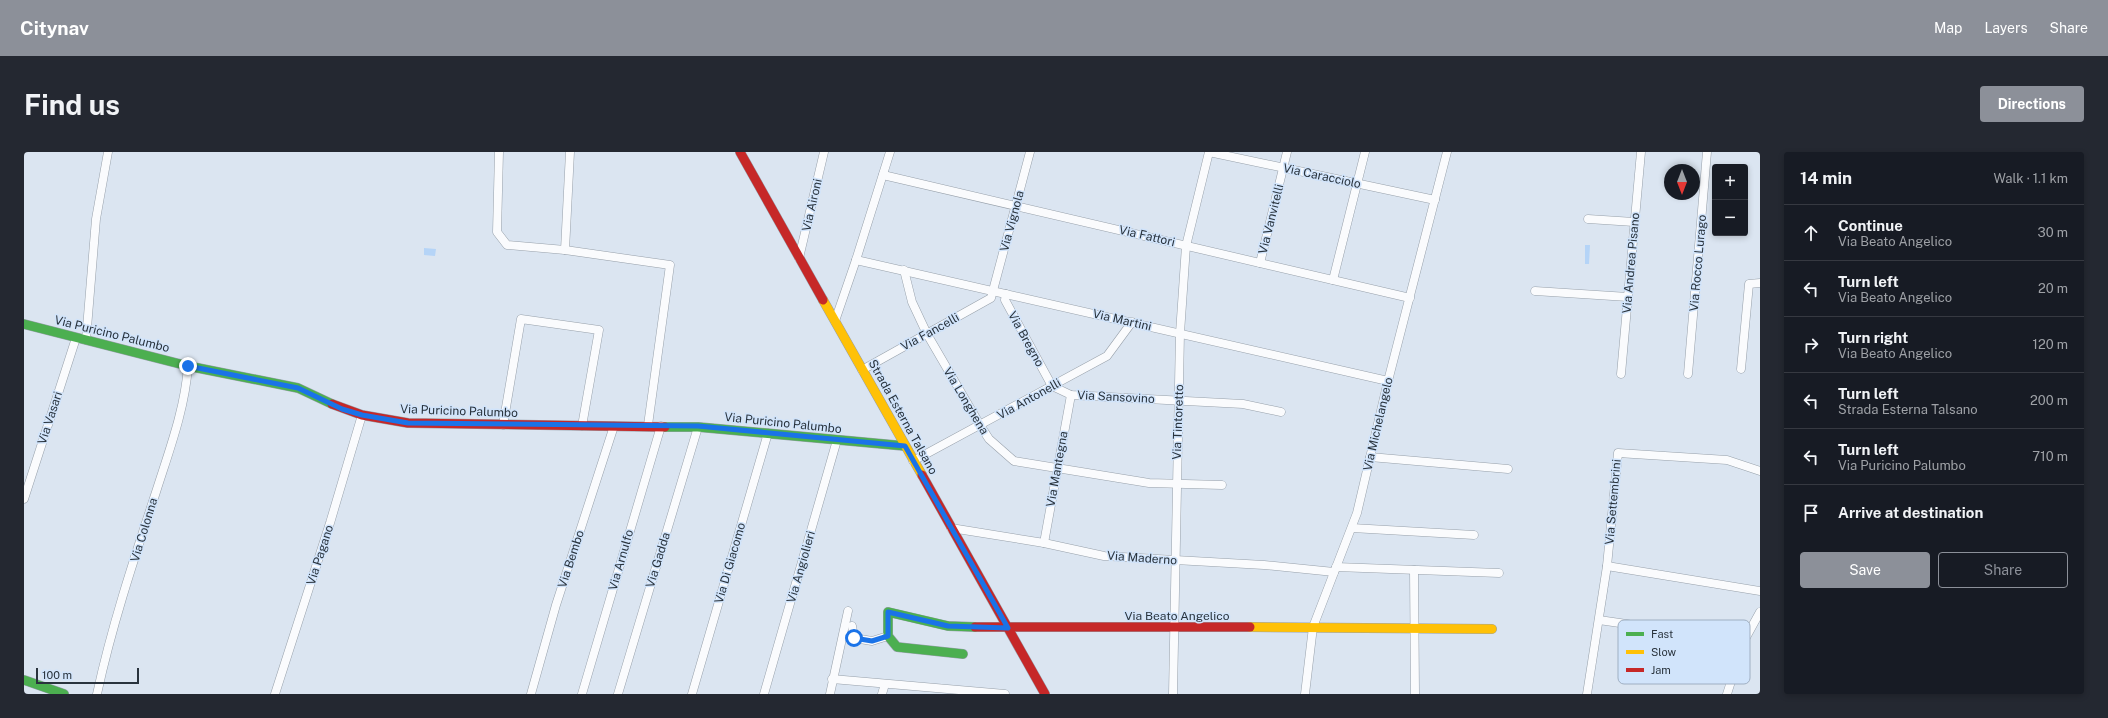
<!DOCTYPE html>
<meta charset="utf-8">
<style>
:root{--surface:#171b24;--page:#242831;--text:#f1f3f6;--muted:#9ea1a6;--line:#363941;--accent:#8c9099}
body{margin:0;font-family:"Public Sans",sans-serif;background:var(--page);color:var(--text)}
.controls{position:absolute;right:12px;top:12px;display:grid;overflow:hidden;border-radius:4px;box-shadow:0 2px 6px #0003}
.controls button{width:36px;height:36px;display:grid;place-items:center;padding:0;border:0;border-bottom:1px solid var(--line);background:var(--surface);color:var(--text);font:20px sans-serif}
.compass{position:absolute;left:1640px;top:12px;width:36px;height:36px;border-radius:50%;background:var(--surface);box-shadow:0 2px 6px #0003;rotate:180deg}
.scale{position:absolute;left:12px;bottom:10px;width:103px;box-sizing:border-box;padding-left:4px;border:2px solid #29333d;border-top:0;font-size:11px;line-height:14px;white-space:nowrap;color:#29333d;-webkit-text-stroke:3px #d1e4fb;paint-order:stroke}
.stop{position:absolute;width:12px;height:12px;margin:-9px;border:3px solid #1a73e8;border-radius:50%;background:#fff}
.stop.end{background:#1a73e8;border-color:#fff;box-shadow:0 1px 4px #0008}
.list{margin:0;padding:0;list-style:none}
h2{display:flex;justify-content:space-between;align-items:center;height:52px;margin:0;padding:0 16px;font-size:17px}
h2 small{font-size:13px;font-weight:400;color:var(--muted)}
.list li{display:grid;grid-template-columns:26px 1fr auto;gap:12px;align-items:center;box-sizing:border-box;height:56px;padding:0 16px;border-top:1px solid var(--line)}
.list b{display:block;font-size:15px;white-space:nowrap}
.list p{margin:0;font-size:13px;white-space:nowrap;color:var(--muted)}
.list em{font-size:13px;font-style:normal;color:var(--muted)}
.actions{display:flex;gap:8px;padding:12px 16px}
.actions a{flex:1;padding:9px 0;border:1px solid var(--accent);border-radius:4px;text-align:center;font-size:14px;color:var(--accent)}
.actions .main{background:var(--accent);color:#fff}
.icon{flex:none;width:22px;height:22px;fill:none;stroke:currentColor;stroke-width:2;stroke-linecap:round;stroke-linejoin:round}
.map{position:relative;flex:none;width:1736px;height:542px;overflow:hidden;border-radius:4px}
header{display:flex;align-items:center;gap:24px;box-sizing:border-box;height:56px;padding:0 20px;background:var(--accent);color:#fff}
header strong{font-size:19px}
nav{display:flex;gap:22px;margin-inline-start:auto;font-size:14px}
.intro{display:flex;align-items:center;justify-content:space-between;box-sizing:border-box;height:96px;padding:0 24px}
h1{margin:0;font-size:28px}
.button{padding:10px 18px;border-radius:4px;background:var(--accent);color:#fff;font-size:14px;font-weight:700}
main{display:flex;gap:24px;padding:0 24px}
aside{flex:1;background:var(--surface);border-radius:4px;box-shadow:0 2px 6px #0003}
.map>svg:first-child{display:block}
</style>
<header>
<strong>Citynav</strong>
<nav><a>Map</a><a>Layers</a><a>Share</a></nav>
</header>
<div class="intro"><h1>Find us</h1><a class="button">Directions</a></div>
<main>
<div class="map">
<svg width="1736" height="542" viewBox="0 0 1736 542">
<rect width="100%" height="100%" fill="#dbe5f1"/>
<g fill="#b5d4f7">
<path d="M1561,93h5l-1,19h-4z"/>
<path d="M400,96l12,1 -1,7 -11,-1z"/>
</g>
<g fill="none" stroke-linecap="round" stroke-linejoin="round">
<g stroke="#97a0aa" stroke-width="9">
<g id="street">
<path d="M475,0l-2,80 10,13 58,5 105,15 -22,160"/>
<path d="M1185,0l226,48"/>
<path d="M859,23l527,123"/>
<path d="M1564,67l46,3"/>
<path d="M541,98l5,-98"/>
<path d="M775,106l25,-106"/>
<path d="M832,108l532,121"/>
<path d="M1236,111l27,-111"/>
<path d="M880,118l8,32 15,32 53,91 9,14 25,22 135,22 73,2"/>
<path d="M1309,128l32,-128"/>
<path d="M1511,139l93,6"/>
<path d="M982,142l-1,6 47,86 19,9 172,9 38,8"/>
<path d="M811,169l21,-61 34,-108"/>
<path d="M62,188l10,-121 12,-67"/>
<path d="M1717,217l8,-85 11,-1"/>
<path d="M838,218l129,-72 39,-146"/>
<path d="M1597,222l20,-222"/>
<path d="M1664,222l19,-222"/>
<path d="M479,273l18,-106 78,11 -17,96"/>
<path d="M1346,305l138,12"/>
<path d="M889,309l194,-105 25,-34"/>
<path d="M0,347l52,-161"/>
<path d="M927,376l93,15 60,13 160,9 70,7"/>
<path d="M1328,376l122,7"/>
<path d="M1020,391l27,-148"/>
<path d="M1583,414l153,25"/>
<path d="M1312,415l163,6"/>
<path d="M1390,418l1,124"/>
<path d="M1575,468l145,21"/>
<path d="M828,474l2,12 18,3 16,-5"/>
<path d="M808,527l173,15"/>
<path d="M73,542c15,-69 37,-135 59,-202 13,-41 29,-83 32,-126"/>
<path d="M251,542l55,-171 32,-108"/>
<path d="M507,542l25,-89 58,-179"/>
<path d="M558,542l79,-268"/>
<path d="M594,542l80,-267"/>
<path d="M668,542l76,-261"/>
<path d="M740,542l73,-254"/>
<path d="M806,542l18,-83"/>
<path d="M858,542l3,-10"/>
<path d="M1149,542l7,-361 6,-87 23,-94"/>
<path d="M1281,542l8,-67 44,-114 31,-132 59,-229"/>
<path d="M1563,542l20,-128 11,-113 109,7 33,11"/>
<path d="M1703,542l17,-53 16,-29"/>
</g>
</g>
<g stroke="#97a0aa" stroke-width="10">
<g id="fast">
<path d="M0,172l164,42 110,22 34,16"/>
<path d="M641,275h33l207,19"/>
<path d="M939,502l-66,-7 -9,-11v-24l60,14 27,1"/>
<path d="M0,528l40,14"/>
</g>
</g>
<g stroke="#97a0aa" stroke-width="10">
<g id="slow">
<path d="M799,148l99,175"/>
<path d="M1226,475l242,2"/>
</g>
</g>
<g stroke="#97a0aa" stroke-width="10">
<g id="jam">
<path d="M716,0l83,148"/>
<path d="M308,252l30,11 46,8 257,4"/>
<path d="M898,323l123,219"/>
<path d="M951,475h275"/>
</g>
</g>
<use href="#street" stroke="#fafbfd" stroke-width="8"/>
<use href="#fast" stroke="#4caf50" stroke-width="9"/>
<use href="#slow" stroke="#ffc107" stroke-width="9"/>
<use href="#jam" stroke="#c62828" stroke-width="9"/>
</g>
<g fill="none" stroke-linecap="round" stroke-linejoin="round">
<path stroke="#1a73e8" stroke-width="5" d="M164,214l110,22 44,21 20,6 46,8 290,3 207,20 103,182 -60,-2 -60,-14v24l-16,5 -18,-3"/>
</g>
<g text-anchor="middle" stroke-width="3" stroke-linejoin="round" paint-order="stroke">
<g font-size="12" fill="#29333d" stroke="#d1e4fb">
<text transform="translate(1298 24) rotate(12)" y="4">Via Caracciolo</text>
<text transform="translate(788 53) rotate(-77)" y="4">Via Aironi</text>
<text transform="translate(1247 67) rotate(-76)" y="4">Via Vanvitelli</text>
<text transform="translate(988 69) rotate(-75)" y="4">Via Vignola</text>
<text transform="translate(1123 84) rotate(13)" y="4">Via Fattori</text>
<text transform="translate(1607 111) rotate(-85)" y="4">Via Andrea Pisano</text>
<text transform="translate(1674 111) rotate(-85)" y="4">Via Rocco Lurago</text>
<text transform="translate(1098 168) rotate(13)" y="4">Via Martini</text>
<text transform="translate(906 180) rotate(-29)" y="4">Via Fancelli</text>
<text transform="translate(88 182) rotate(14)" y="4">Via Puricino Palumbo</text>
<text transform="translate(1002 187) rotate(61)" y="4">Via Bregno</text>
<text transform="translate(1092 245) rotate(3)" y="4">Via Sansovino</text>
<text transform="translate(1005 247) rotate(-29)" y="4">Via Antonelli</text>
<text transform="translate(942 249) rotate(59)" y="4">Via Longhena</text>
<text transform="translate(435 259) rotate(2)" y="4">Via Puricino Palumbo</text>
<text transform="translate(879 265) rotate(61)" y="4">Strada Esterna Talsano</text>
<text transform="translate(26 266) rotate(-72)" y="4">Via Vasari</text>
<text transform="translate(1154 270) rotate(-88)" y="4">Via Tintoretto</text>
<text transform="translate(759 271) rotate(6)" y="4">Via Puricino Palumbo</text>
<text transform="translate(1354 272) rotate(-77)" y="4">Via Michelangelo</text>
<text transform="translate(1033 317) rotate(-80)" y="4">Via Mantegna</text>
<text transform="translate(1589 350) rotate(-85)" y="4">Via Settembrini</text>
<text transform="translate(120 378) rotate(-73)" y="4">Via Colonna</text>
<text transform="translate(296 403) rotate(-72)" y="4">Via Pagano</text>
<text transform="translate(1118 406) rotate(4)" y="4">Via Maderno</text>
<text transform="translate(547 407) rotate(-72)" y="4">Via Bembo</text>
<text transform="translate(597 408) rotate(-74)" y="4">Via Arnulfo</text>
<text transform="translate(634 408) rotate(-73)" y="4">Via Gadda</text>
<text transform="translate(706 411) rotate(-74)" y="4">Via Di Giacomo</text>
<text transform="translate(777 415) rotate(-74)" y="4">Via Angiolieri</text>
<text x="1153" y="468">Via Beato Angelico</text>
</g>
</g>
<rect x="1594" y="468" width="132" height="64" rx="6" fill="#d1e4fb" stroke="#9fafc2" stroke-width="1"/>
<rect x="1602" y="480" width="18" height="4" fill="#4caf50"/>
<rect x="1602" y="498" width="18" height="4" fill="#ffc107"/>
<rect x="1602" y="516" width="18" height="4" fill="#c62828"/>
<g font-size="11" fill="#29333d">
<text x="1627" y="486">Fast</text>
<text x="1627" y="504">Slow</text>
<text x="1627" y="522">Jam</text>
</g>
</svg>
<div class="controls">
<button>+</button>
<button>−</button>
</div>
<svg class="compass" viewBox="-18 -18 36 36"><path d="M0-13l5 13h-10z" fill="#e53935"/><path d="M0 13l5-13h-10z" fill="#9ea1a6"/></svg>
<div class="scale">100 m</div>
<div class="stop" style="left:830px;top:486px"></div>
<div class="stop end" style="left:164px;top:214px"></div>
</div>
<aside>
<h2>14 min<small>Walk · 1.1 km</small></h2>
<ul class="list">
<li><svg class="icon" aria-label="ahead" viewBox="0 0 24 24"><path d="M12 20V5M6 11l6-6 6 6"/></svg><div><b>Continue</b><p>Via Beato Angelico</p></div><em>30 m</em></li>
<li><svg class="icon" aria-label="left" viewBox="0 0 24 24"><path d="M17 20v-9H6M10 6l-5 5 5 5"/></svg><div><b>Turn left</b><p>Via Beato Angelico</p></div><em>20 m</em></li>
<li><svg class="icon" aria-label="right" viewBox="0 0 24 24"><path d="M7 20v-9h11M14 6l5 5-5 5"/></svg><div><b>Turn right</b><p>Via Beato Angelico</p></div><em>120 m</em></li>
<li><svg class="icon" aria-label="left" viewBox="0 0 24 24"><path d="M17 20v-9H6M10 6l-5 5 5 5"/></svg><div><b>Turn left</b><p>Strada Esterna Talsano</p></div><em>200 m</em></li>
<li><svg class="icon" aria-label="left" viewBox="0 0 24 24"><path d="M17 20v-9H6M10 6l-5 5 5 5"/></svg><div><b>Turn left</b><p>Via Puricino Palumbo</p></div><em>710 m</em></li>
<li><svg class="icon" aria-label="arrive" viewBox="0 0 24 24"><path d="M6 21V4h12l-3 4 3 4H6"/></svg><div><b>Arrive at destination</b></div></li>
</ul>
<div class="actions"><a class="main">Save</a><a>Share</a></div>
</aside>
</main>
